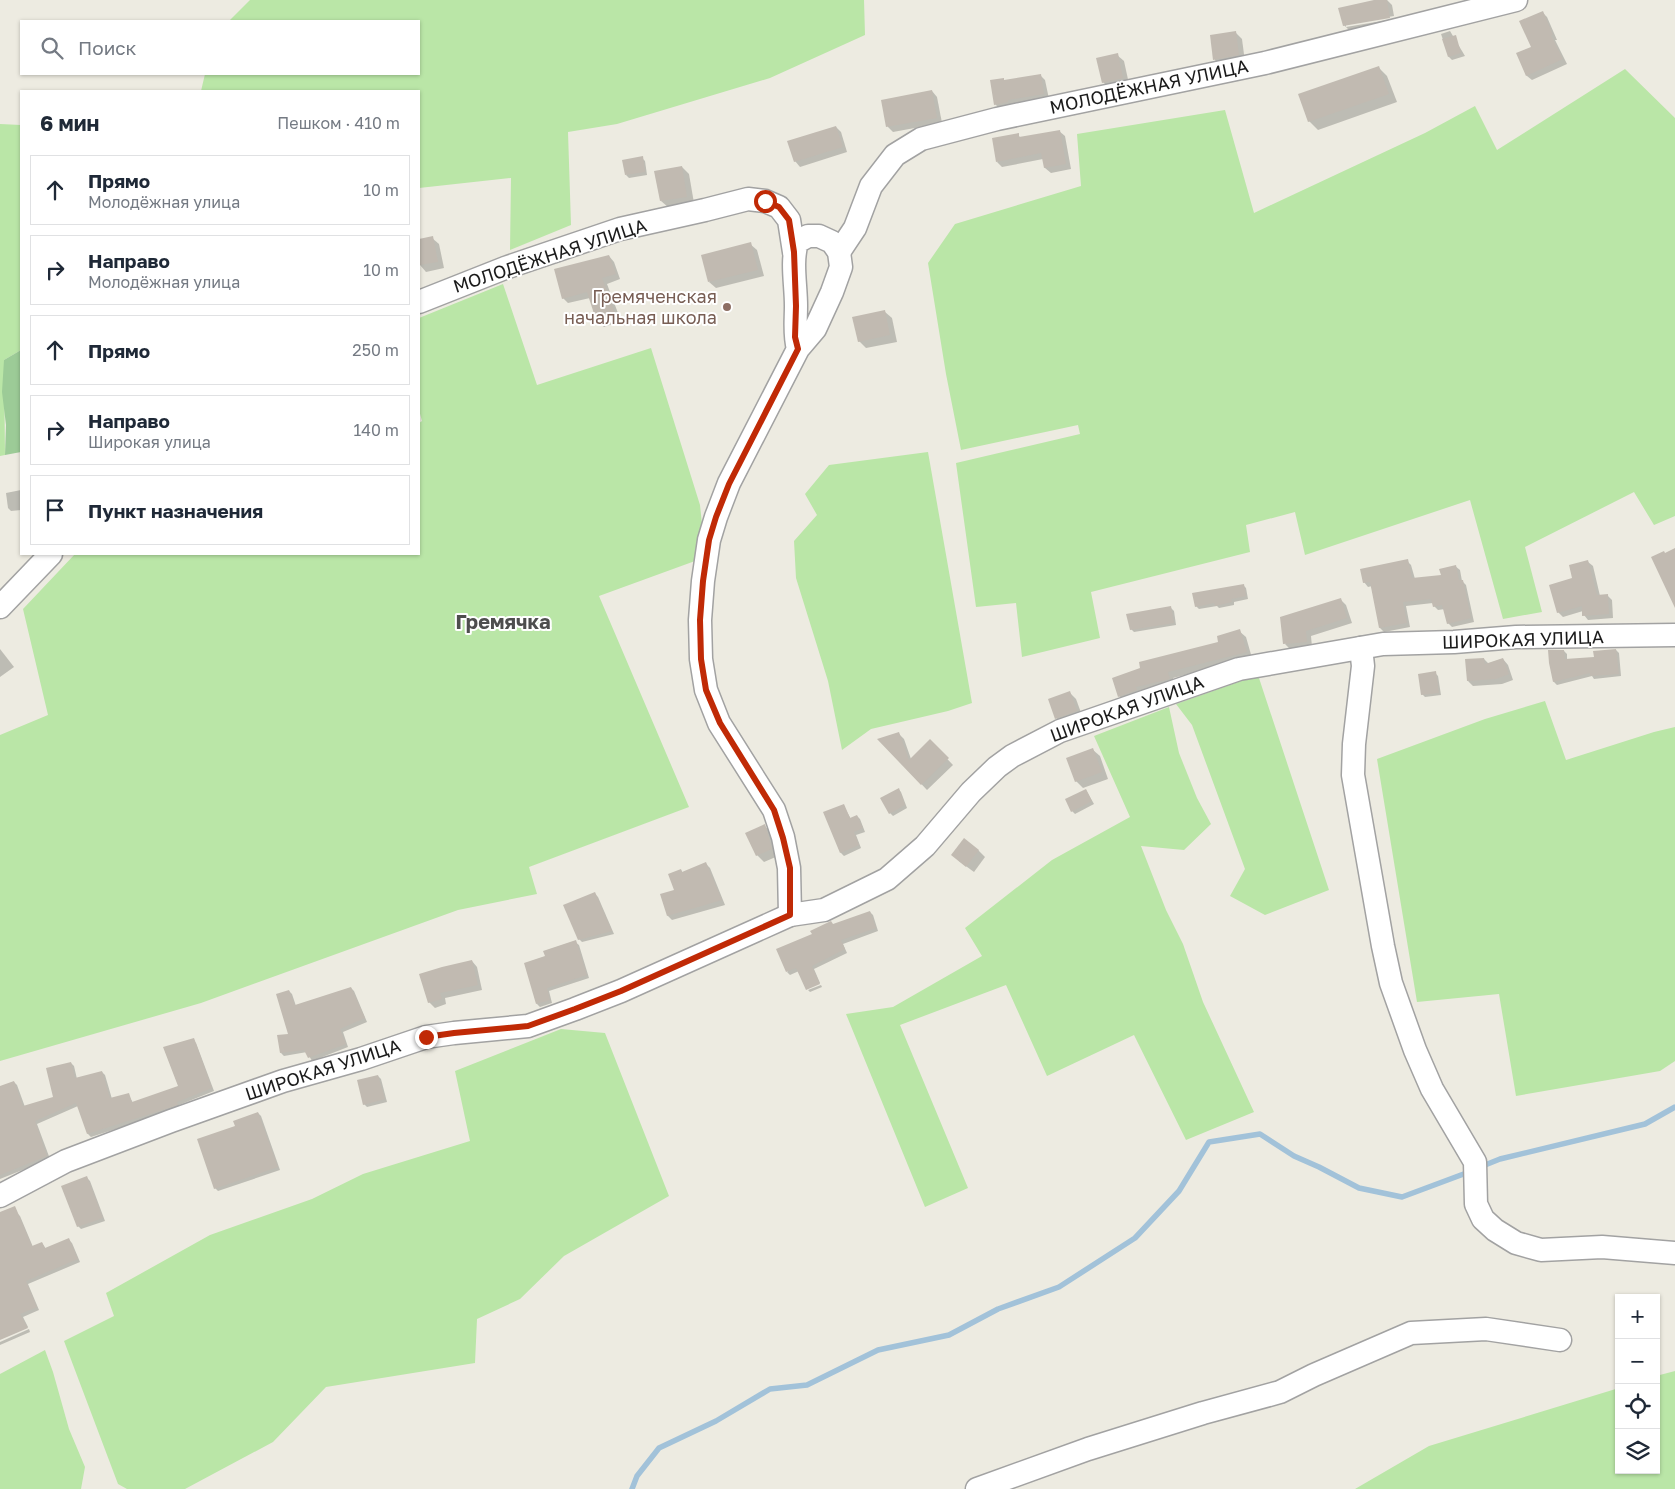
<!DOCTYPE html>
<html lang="ru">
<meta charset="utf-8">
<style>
:root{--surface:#fff;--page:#f2f2f3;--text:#1f2937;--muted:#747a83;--line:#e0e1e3}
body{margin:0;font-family:"Golos Text",sans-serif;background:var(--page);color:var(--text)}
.controls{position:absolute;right:15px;bottom:15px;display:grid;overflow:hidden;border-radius:0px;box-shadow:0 1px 4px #0004}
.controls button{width:45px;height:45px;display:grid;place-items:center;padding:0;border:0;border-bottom:1px solid var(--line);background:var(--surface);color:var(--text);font:25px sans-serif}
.stop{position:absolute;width:15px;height:15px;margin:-11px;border:4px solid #c02a06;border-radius:50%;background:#fff}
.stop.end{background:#c02a06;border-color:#fff;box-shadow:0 1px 5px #0008}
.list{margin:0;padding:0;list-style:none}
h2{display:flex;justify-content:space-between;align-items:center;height:65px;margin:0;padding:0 20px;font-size:21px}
h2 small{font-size:16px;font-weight:400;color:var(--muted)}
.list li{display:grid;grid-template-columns:32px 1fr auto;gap:15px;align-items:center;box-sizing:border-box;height:70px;margin:0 10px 10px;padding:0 10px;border:1px solid var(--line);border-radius:0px}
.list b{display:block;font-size:19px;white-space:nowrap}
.list p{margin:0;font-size:16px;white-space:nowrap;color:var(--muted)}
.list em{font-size:16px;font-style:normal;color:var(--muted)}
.icon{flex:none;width:28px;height:28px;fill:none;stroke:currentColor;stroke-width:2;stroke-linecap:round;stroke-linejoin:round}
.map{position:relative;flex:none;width:1675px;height:1489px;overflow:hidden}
.search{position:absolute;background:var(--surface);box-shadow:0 1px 4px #0004;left:20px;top:20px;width:400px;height:55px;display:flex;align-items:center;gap:12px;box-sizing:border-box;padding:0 18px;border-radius:0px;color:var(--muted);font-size:19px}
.panel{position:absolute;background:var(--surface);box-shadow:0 1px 4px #0004;left:20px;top:90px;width:400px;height:465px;border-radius:0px}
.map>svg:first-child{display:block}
</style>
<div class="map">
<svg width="1675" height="1489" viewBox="0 0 1675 1489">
<rect width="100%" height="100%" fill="#edebe1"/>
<g fill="#bae6a7">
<path d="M250,0h614l1,35 -95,43 -153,46 -49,8 3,93 -61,25 1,-72 -92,10v-97h-218l4,-17h214v-53h-190z"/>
<path d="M1625,69l50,49v398l-21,9 -20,-33 -109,55 17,65 -39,7 -33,-119 -165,55 -10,-43 -49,13 4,27 -159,40 9,46 -78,19 -6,-54 -40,4 -20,-144 124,-29 -2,-9 -117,25 -15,-76 -18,-111 27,-39 126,-38 -4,-52 148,-24 29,103 171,-80 50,-27 22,44z"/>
<path d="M0,124l21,1v225l-17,10 1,95 -5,1z"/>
<path d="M503,284l34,101 114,-37 49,157 3,29 -8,27 -96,35 90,211 -160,60 8,27 -79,16 -257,93 -201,58v-326l48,-20 -25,-106 52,-55h344v-131l3,-2 -3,-11v-92z"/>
<path d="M928,452l44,251 -24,8 -77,18 -29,21 -14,-69 -32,-103 -2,-37 23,-26 -12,-21 24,-29z"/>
<path d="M1258,675l71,215 -64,25 -35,-19 15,-27 -53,-144 -16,-21z"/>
<path d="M1545,701l21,59 88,-28 21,-5v334l-15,10 -144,25 -17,-102 -82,8 -40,-243 108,-40z"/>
<path d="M1169,707l10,46 18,45 14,26 -27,26 -43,-4 25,64 17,34 20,58 51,110 -68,28 -52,-105 -87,41 -41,-91 -106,40 68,163 -43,19 -79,-193 47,-7 89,-51 -17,-28 87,-68 78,-43 -36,-81z"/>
<path d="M561,1029l44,4 64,163 -105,60 -44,43 -43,20 -2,44 -149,24 -53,55 -88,47h-58l-9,-5 -54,-143 50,-25 -8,-23 104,-58 102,-36 51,-25 107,-33 -15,-70z"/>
<path d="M45,1350l8,22 16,57 16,38 -4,22h-81v-115z"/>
<path d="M1675,1371v118h-320l74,-43 190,-58v82h37v-94z"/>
</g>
<path fill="#9ccb97" d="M21,350v102l-16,3 1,-30 -4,-33 2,-32z"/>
<g fill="#0003">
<path d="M1381,0h6l5,5 2,11 -48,8v3l48,-8 1,4 -45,8 -6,-6z"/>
<path d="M1542,12l5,5 10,23h-2l12,24 -35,16 -5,-4 -9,-22 14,-6z"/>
<path d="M1450,31l15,25 -13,4 -3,-3 -8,-23z"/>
<path d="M1235,32l7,7 3,23 -24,5 -6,-7 -4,-24z"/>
<path d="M1117,55l7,6 5,23 -19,5 -7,-7z"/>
<path d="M1379,68l8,8 10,26 -79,28 -9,-9z"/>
<path d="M1040,75l5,5 4,19 -49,10 -5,-5 8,-25 2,2z"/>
<path d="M932,91l5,6 5,26 -49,9 -5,-5 -6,-26z"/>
<path d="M836,127l5,5 6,20 -47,15 -5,-6z"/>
<path d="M1059,131l6,5 6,33 -20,4 -6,-5 -2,-9 -41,8 -5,-5 21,-27 3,3z"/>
<path d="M642,158l3,3 2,14 -18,3 -3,-3z"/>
<path d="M682,167l7,7 5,29 -26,4 -7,-6z"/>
<path d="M432,238l7,6 5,24 -18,4 -6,-7 -1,-25z"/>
<path d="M750,244l7,6 7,26 -48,12 -7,-6z"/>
<path d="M609,256l5,6 6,17 -13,5 14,37 -17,6 -5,-5 -9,-24 -22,5 -5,-5z"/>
<path d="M885,312l7,6 5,24 -31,6 -7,-7z"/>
<path d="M21,490v20l-10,1 -3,-3 -2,-15z"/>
<path d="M1407,561l4,4 4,14 27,-3 13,-10 5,4 2,11 4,4 8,37 -22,5 -4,-4 -3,-14 -7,1 -4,-4 -1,-3 -27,3 4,21 -26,5 -4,-4 -8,-42 -4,1 -4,-5z"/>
<path d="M1588,562l5,4 7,30 7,-1 5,5 1,18 -25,2 -4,-5 -1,-4 -20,6 -5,-5 16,-33z"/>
<path d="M1243,585l3,3 2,11 -14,3v3l-15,3 -2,-2 -18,3 -3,-3z"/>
<path d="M1341,600l5,5 6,18 -41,13 1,11 -22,2 -5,-5z"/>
<path d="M1171,608l3,3 2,14 -42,7 -3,-3z"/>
<path d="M1239,631l7,6 6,21 -79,20 2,7 -50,17 -6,-6 -6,-17 107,-36z"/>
<path d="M0,649l14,18 -14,10z"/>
<path d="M1616,650l3,3 2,23 -27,3 -2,-3 -35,9 -3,-3 -4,-19 14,-12 3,3v6l28,-2z"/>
<path d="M1484,659l5,5 14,-5 5,6 5,15 -11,4 -29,2 -5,-5z"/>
<path d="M1435,673l3,3 3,19 -16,2 -3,-3z"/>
<path d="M1069,692l7,7 7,19 -20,7 -7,-7z"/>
<path d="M898,733l6,6 7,20 19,-18 23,24 -26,25 -47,-50z"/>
<path d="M1093,750l7,6 8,23 -25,9 -7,-7z"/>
<path d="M898,789l3,3 6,16 -14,8 -3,-3z"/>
<path d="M1086,790l8,14 -19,10 -3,-3z"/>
<path d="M843,805l8,14 6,-3 3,3 5,13 -9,3 5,13 -17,8 -3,-3 -16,-40z"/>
<path d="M765,826l6,7 7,23 -14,6 -7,-7z"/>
<path d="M978,850l7,7 -11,15 -15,-11z"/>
<path d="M706,864l4,4 15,37 -53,15 -4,-4 -6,-21 14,-5 5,-20 2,3z"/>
<path d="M595,894l3,3 16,37 -32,8 -3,-3z"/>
<path d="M870,912l3,3 5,16 -35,13 4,9 -33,16 6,14 -14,5 -7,-17 -9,4 -3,-3 47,-47z"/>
<path d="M575,942l4,3 10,33 -40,13 3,12 -12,4 -3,-3 9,-47z"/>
<path d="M472,961l5,6 5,23 -37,8 1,6 -11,4 -6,-6z"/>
<path d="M821,985l1,2 -12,5 -2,-2z"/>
<path d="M351,988l3,3 13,31 -24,10 5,15 -36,14 -5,-9 -23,4 -3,-3 9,-18 -1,-44 3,3 4,12z"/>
<path d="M193,1040l3,3 18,48 -35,14 1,3 -89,29 -3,-3 -10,-28 -41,18 13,35 -50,20v-92l14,-5 3,3 8,22 29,-9 17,-35 3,3 3,13 25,-7 3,3 7,24 16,-5 5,9 47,-17z"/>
<path d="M378,1076l3,3 6,23 -20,5 -3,-3z"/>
<path d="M258,1113l3,3 19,54 -62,21 -3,-3 21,-61z"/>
<path d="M87,1178l3,3 15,40 -24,8 -3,-3z"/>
<path d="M17,1213l3,3 13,31 9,-4 4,6 23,-9 3,3 8,19 -52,22 11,26 -16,7 5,10 -28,12v-115z"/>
<path d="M29,1329l1,3 -30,13v-3z"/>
</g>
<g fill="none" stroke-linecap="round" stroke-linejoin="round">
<g stroke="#a2c2d9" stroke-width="5.5">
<path d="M1480,1167l20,-8 145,-35 30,-17"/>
<path d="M632,1489l5,-13 22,-28 57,-27 54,-32 37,-4 71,-35 71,-15 49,-26 61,-22 76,-49 44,-47 30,-49 51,-8 34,22 25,11 40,21 43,9 67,-25"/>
</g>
</g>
<g fill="#c1bab1">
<path d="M1374,0h13l3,18 -47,8 -5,-18z"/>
<path d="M1543,11l10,24h-2l12,24 -37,17 -10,-23 15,-6 -12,-26z"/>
<path d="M1236,31l3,24 -26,5 -3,-25z"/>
<path d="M1456,35l5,18 -13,4 -6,-18z"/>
<path d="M1118,53l5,25 -21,5 -6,-25z"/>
<path d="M1379,66l10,28 -81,28 -10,-28z"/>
<path d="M1041,74l3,20 -36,6v2l-14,3 -4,-25 14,-2v2z"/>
<path d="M932,90l5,28 -51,9 -5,-27z"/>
<path d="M836,126l7,21 -49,15 -7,-21z"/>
<path d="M1060,130l6,34 -22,4 -3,-15 -45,9 -4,-24 27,-5v4z"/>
<path d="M643,156l2,16 -20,3 -3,-15z"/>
<path d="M682,166l5,31 -27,4 -6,-30z"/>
<path d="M433,236l5,26 -19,3v-26z"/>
<path d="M751,242l7,28 -50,12 -7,-27z"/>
<path d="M609,255l7,19 -14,4 14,38 -19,7 -10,-31 -25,7 -8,-30z"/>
<path d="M885,310l5,25 -32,7 -6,-25z"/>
<path d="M1675,548v60l-24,-51 13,-6 1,2z"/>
<path d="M1408,559l4,19 29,-3 -2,-6 17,-4 3,15h4l8,38 -24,6 -5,-19 -9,2 -2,-8 -28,3 4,21 -28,5 -9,-46 -7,1 -3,-14z"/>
<path d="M1588,560l9,35 11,-1 1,20 -27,2v-10l-25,7 -8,-28 23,-7 -3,-13z"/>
<path d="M1244,584l2,12 -15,3 1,3 -17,4 -1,-3 -19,4 -3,-14z"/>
<path d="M1341,598l6,20 -41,13 1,11 -24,2 -3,-27z"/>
<path d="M1171,606l3,17 -44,7 -4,-16z"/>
<path d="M1240,629l7,23 -79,20 2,7 -34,8 1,3 -19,7 -6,-19 28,-10 -1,-6 79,-20 -1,-6z"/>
<path d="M1616,649l3,25 -29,2v-3l-37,9 -4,-19 -1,-13h16l1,9 29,-2 -1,-6z"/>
<path d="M1484,658l1,6 18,-6 6,16 -13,5 -29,2 -2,-22z"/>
<path d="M1436,671l3,22 -18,2 -3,-21z"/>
<path d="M1070,691l7,20 -22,8 -7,-20z"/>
<path d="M899,732l10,28 21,-21 19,19 -28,27 -44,-46z"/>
<path d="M1093,748l9,24 -27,10 -9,-24z"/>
<path d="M899,788l6,17 -16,9 -9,-16z"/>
<path d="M1086,789l6,12 -21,11 -6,-13z"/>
<path d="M844,804l6,14 7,-3 6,13 -9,4 5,13 -19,8 -17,-41z"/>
<path d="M765,824l7,25 -16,7 -11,-23z"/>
<path d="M964,838l15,12 -13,17 -15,-12z"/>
<path d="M706,862l16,38 -55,16 -7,-22 14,-4 -6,-16 13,-5 1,3z"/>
<path d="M595,892l17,39 -34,9 -15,-35z"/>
<path d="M870,911l6,17 -35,12 4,9 -33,17 8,18 -14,6 -10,-22 -10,4 -10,-23 36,-15 -2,-3 21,-10 2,3z"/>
<path d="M576,940l11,35 -40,13 3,12 -14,4 -12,-41 21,-7 -2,-5z"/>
<path d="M472,960l6,25 -38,8 2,6 -14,4 -9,-29 23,-7z"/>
<path d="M351,987l14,31 -25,11 6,15 -38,14 -4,-8 -24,3 -3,-18 11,-1 -12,-40 13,-4 6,15z"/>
<path d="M194,1038l18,50 -35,14 1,3 -91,29 -11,-31 -41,18 12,35 -47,19v-89l14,-5 9,25 30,-9 -7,-29 25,-6 4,16 27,-7 8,27 19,-5 3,9 46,-16 -15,-39z"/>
<path d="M378,1075l7,24 -22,6 -6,-25z"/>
<path d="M258,1112l20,55 -64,22 -17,-50 38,-13 -2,-5z"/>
<path d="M87,1176l16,42 -26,9 -16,-41z"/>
<path d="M15,1206l17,40 10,-4 3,6 24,-10 9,21 -52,22 11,26 -17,7 8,14 -28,12v-128z"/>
</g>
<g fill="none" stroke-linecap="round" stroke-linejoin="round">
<g stroke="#a2a2a2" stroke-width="25">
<g id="minor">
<path d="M839,252l16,-24 16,-42 24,-31 26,-16 76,-20 268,-56 251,-63"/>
<path d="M419,302l86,-34 115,-39 85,-19 43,-11 17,2 14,6 10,13 5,32"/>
<path d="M0,607l51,-53"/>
<path d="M1361,648l2,18 -9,78 -1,31 30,171 8,37 24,67 17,39 43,73 1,42 7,15 12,11 21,13 25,7 61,-3 73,6"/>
<path d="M790,915l-1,-47 -6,-31 -9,-27 -55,-87 -13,-33 -5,-31 -1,-39 3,-39 6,-41 7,-23 13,-34 69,-134 17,-20 17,-37 9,-25 -2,-15 -7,-10 -13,-6h-11l-11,6c-6,21 -1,42 -1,64 0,15 -2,28 2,43"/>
<path d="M0,1196l66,-35 105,-40 112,-40 78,-22 65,-22 28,-4 74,-7 47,-17 46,-18 169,-76 34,-5 63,-31 38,-33 46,-54 26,-25 15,-11 48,-25 179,-62 144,-25 71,-2 62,-5 159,-2"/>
<path d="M977,1489l111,-40 115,-36 77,-21 34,-17 97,-42 75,-4 74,11"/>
</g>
</g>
<use href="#minor" stroke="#fff" stroke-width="22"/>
</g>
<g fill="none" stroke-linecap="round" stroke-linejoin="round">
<path stroke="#c02a06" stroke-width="6" d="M426,1037l28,-4 74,-7 47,-17 46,-18 169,-76v-47l-7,-30 -9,-28 -54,-87 -14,-33 -5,-31 -1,-39 3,-39 6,-41 7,-23 13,-33 69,-135 -3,-12 1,-31 -2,-54 -5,-32 -10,-13 -14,-6"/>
</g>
<circle fill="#8d6e63" stroke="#fff" stroke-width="2" cx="727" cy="307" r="5"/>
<g text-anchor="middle" stroke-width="4" stroke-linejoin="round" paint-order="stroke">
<g font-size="18" fill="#1b1b1b" stroke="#fff">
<text transform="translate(1149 87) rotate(-12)" y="6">МОЛОДЁЖНАЯ УЛИЦА</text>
<text transform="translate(550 256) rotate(-18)" y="6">МОЛОДЁЖНАЯ УЛИЦА</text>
<text transform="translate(1523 640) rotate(-2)" y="6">ШИРОКАЯ УЛИЦА</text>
<text transform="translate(1127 709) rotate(-20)" y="6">ШИРОКАЯ УЛИЦА</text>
<text transform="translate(323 1070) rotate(-18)" y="6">ШИРОКАЯ УЛИЦА</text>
</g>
<g font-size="18" fill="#785e54" stroke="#fff" text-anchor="end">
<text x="717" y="303">Гремяченская<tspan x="717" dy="21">начальная школа</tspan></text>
</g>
<g font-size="20" font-weight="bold" fill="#4e4e4e" stroke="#fff">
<text x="503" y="629">Гремячка</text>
</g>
</g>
</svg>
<div class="controls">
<button>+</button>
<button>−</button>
<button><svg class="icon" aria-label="locate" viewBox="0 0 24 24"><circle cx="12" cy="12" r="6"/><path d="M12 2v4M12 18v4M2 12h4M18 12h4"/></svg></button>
<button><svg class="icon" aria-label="layers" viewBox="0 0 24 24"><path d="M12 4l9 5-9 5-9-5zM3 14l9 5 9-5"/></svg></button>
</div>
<div class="stop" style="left:765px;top:201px"></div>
<div class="stop end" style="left:426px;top:1037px"></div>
<div class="search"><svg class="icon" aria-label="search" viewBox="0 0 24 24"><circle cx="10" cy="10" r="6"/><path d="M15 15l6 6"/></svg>Поиск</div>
<section class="panel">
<h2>6 мин<small>Пешком · 410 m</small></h2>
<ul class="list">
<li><svg class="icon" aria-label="ahead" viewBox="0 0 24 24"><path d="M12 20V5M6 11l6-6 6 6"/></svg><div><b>Прямо</b><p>Молодёжная улица</p></div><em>10 m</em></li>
<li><svg class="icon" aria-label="right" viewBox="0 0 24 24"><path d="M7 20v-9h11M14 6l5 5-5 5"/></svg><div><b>Направо</b><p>Молодёжная улица</p></div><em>10 m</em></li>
<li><svg class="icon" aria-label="ahead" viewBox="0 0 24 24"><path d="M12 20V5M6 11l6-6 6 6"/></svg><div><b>Прямо</b></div><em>250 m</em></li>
<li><svg class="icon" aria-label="right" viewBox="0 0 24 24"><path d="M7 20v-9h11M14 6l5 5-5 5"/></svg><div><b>Направо</b><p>Широкая улица</p></div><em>140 m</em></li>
<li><svg class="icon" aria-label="arrive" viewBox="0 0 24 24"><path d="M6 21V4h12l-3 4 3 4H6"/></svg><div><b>Пункт назначения</b></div></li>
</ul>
</section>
</div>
